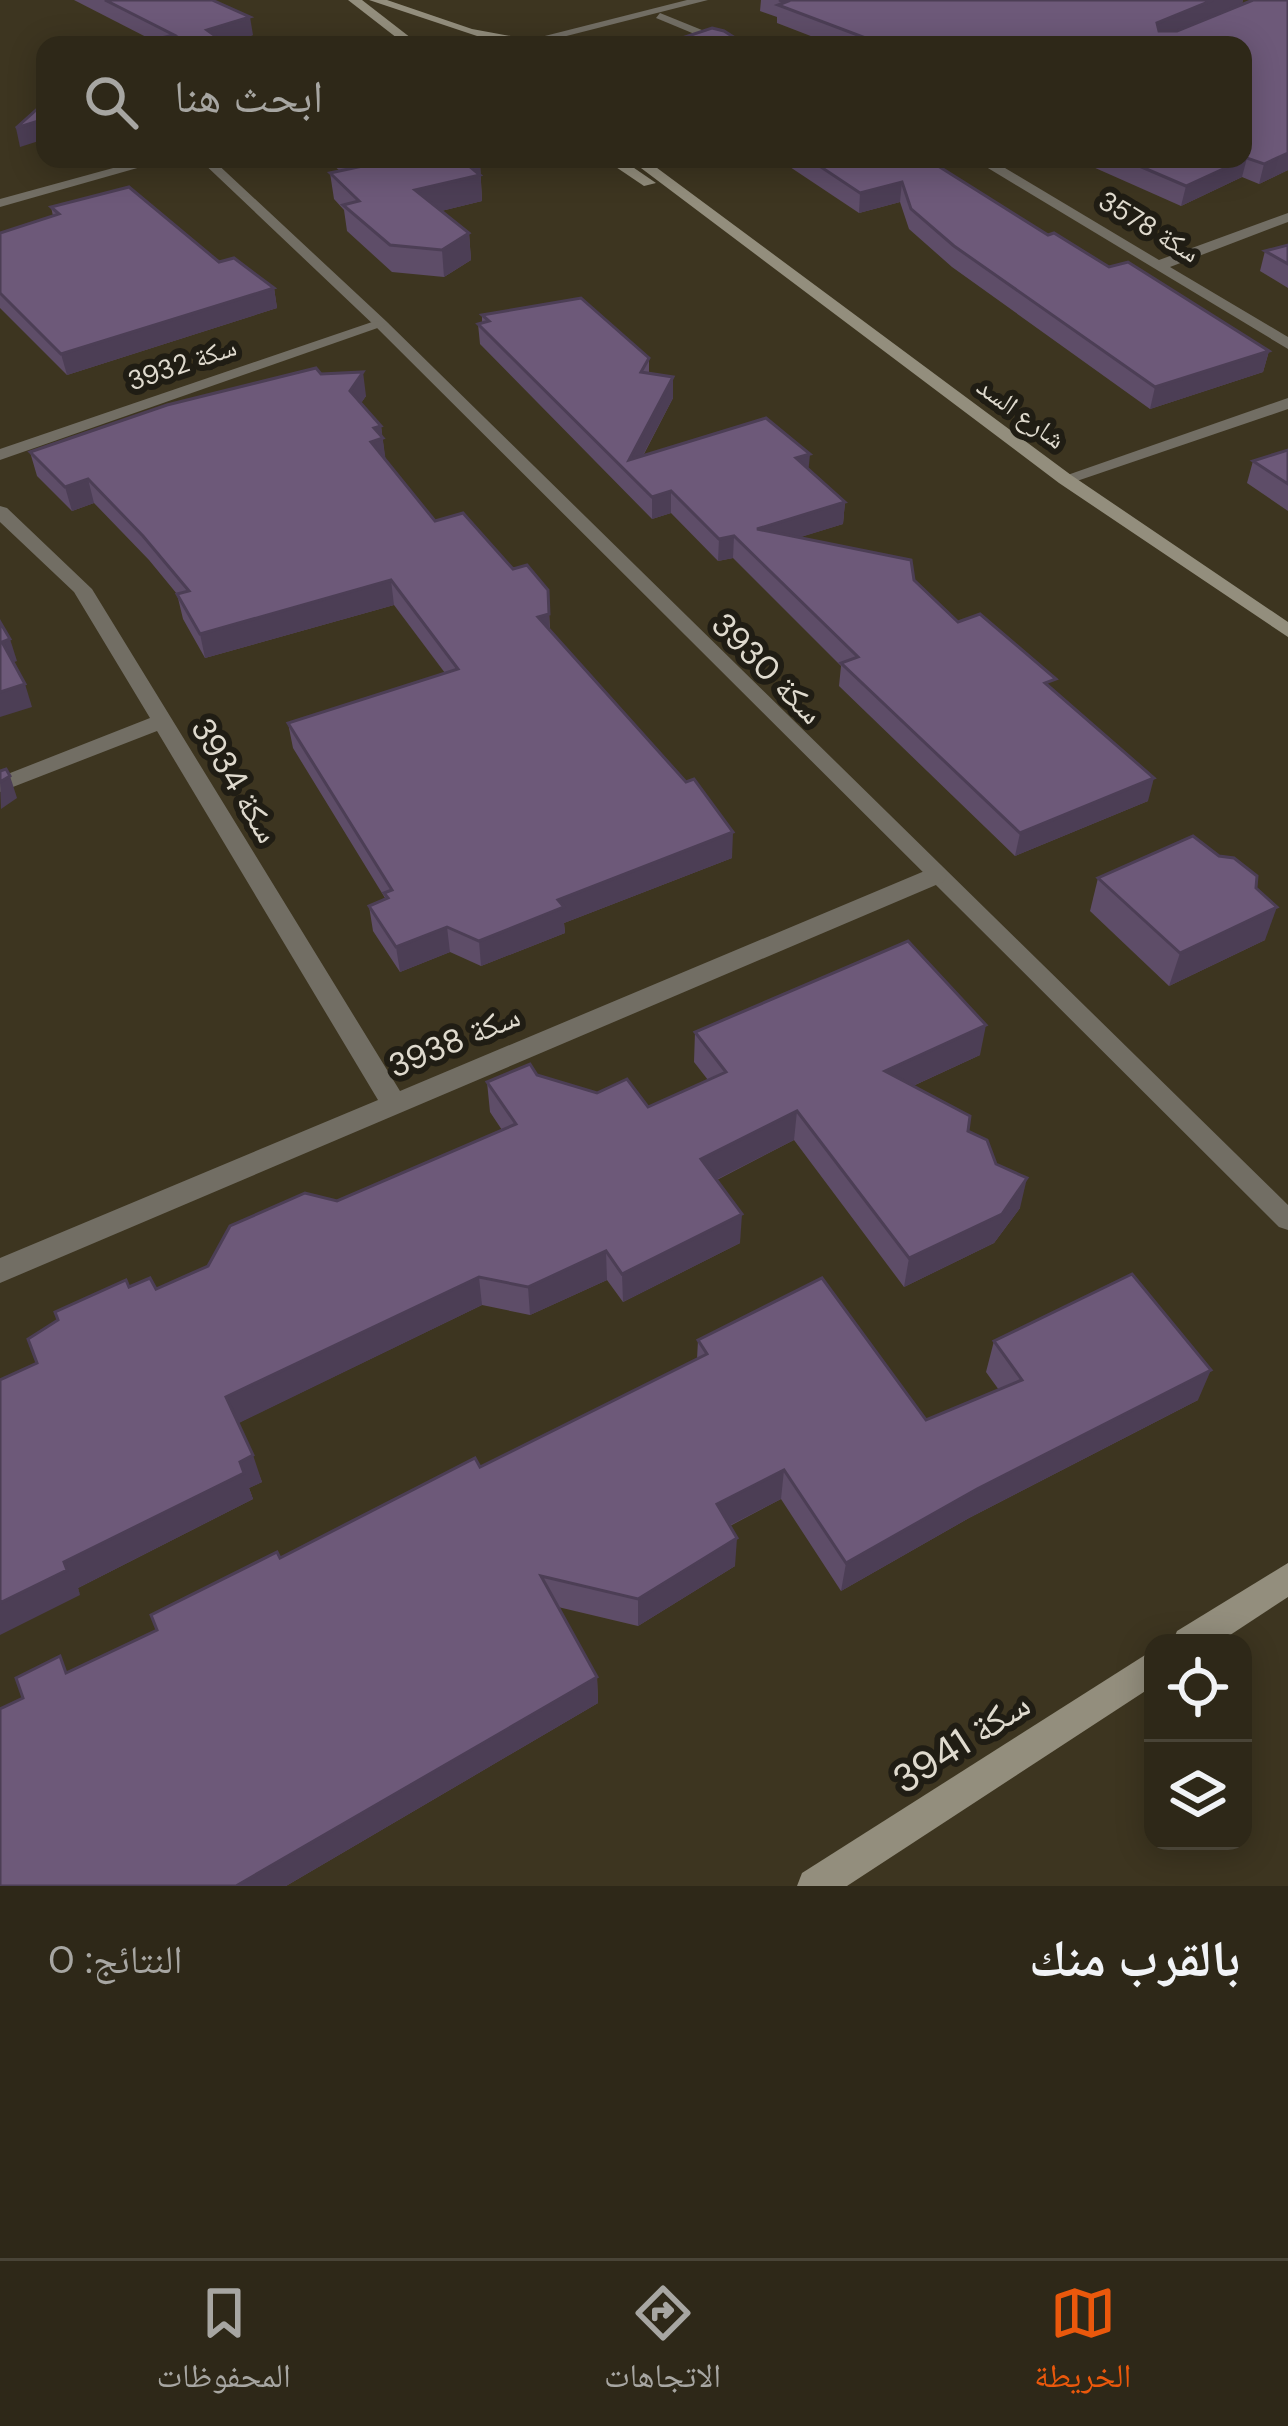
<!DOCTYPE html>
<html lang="ar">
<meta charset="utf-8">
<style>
:root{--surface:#2e2818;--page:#3a3425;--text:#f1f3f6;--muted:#a7a6a2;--line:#494437;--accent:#ea580c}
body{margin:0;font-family:"DM Sans","Noto Naskh Arabic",sans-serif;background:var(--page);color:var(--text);direction:rtl}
.controls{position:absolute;right:36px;bottom:36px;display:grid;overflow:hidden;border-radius:24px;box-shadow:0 6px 30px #0003}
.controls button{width:108px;height:108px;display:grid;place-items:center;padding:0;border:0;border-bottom:3px solid var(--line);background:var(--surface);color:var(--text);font:60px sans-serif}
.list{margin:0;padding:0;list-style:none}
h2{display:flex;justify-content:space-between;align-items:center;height:156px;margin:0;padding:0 48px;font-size:51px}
h2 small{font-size:39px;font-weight:400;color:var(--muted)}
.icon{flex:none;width:66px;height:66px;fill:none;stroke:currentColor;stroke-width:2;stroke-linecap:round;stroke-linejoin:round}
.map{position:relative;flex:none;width:1288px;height:1886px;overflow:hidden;direction:ltr}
.search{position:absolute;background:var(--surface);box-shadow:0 6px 30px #0003;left:36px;right:36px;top:36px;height:132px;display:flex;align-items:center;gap:30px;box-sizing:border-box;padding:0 42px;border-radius:24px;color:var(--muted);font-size:45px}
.sheet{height:372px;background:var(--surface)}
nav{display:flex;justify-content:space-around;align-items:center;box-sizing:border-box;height:168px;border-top:3px solid var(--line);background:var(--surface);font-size:33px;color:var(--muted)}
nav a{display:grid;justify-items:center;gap:6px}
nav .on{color:var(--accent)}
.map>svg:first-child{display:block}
</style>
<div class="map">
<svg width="1288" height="1886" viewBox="0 0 1288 1886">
<rect width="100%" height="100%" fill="#3d3520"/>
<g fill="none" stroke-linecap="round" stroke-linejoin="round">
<g fill="#726e64" fill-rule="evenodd">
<path d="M660,13l74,30 1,2h-14l-65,-27z"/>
<path d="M199,159h13l174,162 902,884v25l-9,-3 -903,-900z"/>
</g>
<g fill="#726e64" fill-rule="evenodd">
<path d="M687,0h21l-173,44 -6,-4z"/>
<path d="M146,159h23l-169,48v-8z"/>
<path d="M973,159h17l169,101 129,-47v9l-118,45 118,70v12z"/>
<path d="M375,321l14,3 -389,136v-11z"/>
<path d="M1288,398v11l-217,74 -6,1 -9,-5z"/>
<path d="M0,506l7,2 85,81 308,502 527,-221h16l4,6 -4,6 -943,401v-25l378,-158 -221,-369 -157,61v-15l150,-59 -76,-126 -74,-70z"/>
</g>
<g fill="#938e7d" fill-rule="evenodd">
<path d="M348,0h14l58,45h-14z"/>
<path d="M369,0h18l85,29 88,16 -54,-4 -63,4 37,-8z"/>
<path d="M604,159h17l35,24 -12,3z"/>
<path d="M629,159h16l426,316 217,147v15l-229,-154z"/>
<path d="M1288,1563v34l-70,46h-46l5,-12z"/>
<path d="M1153,1650v36l-306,200h-50l5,-13z"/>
</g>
</g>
<g fill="#5e4d68">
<path d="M74,0h138l41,35 -28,8 -73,-3z"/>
<path d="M761,0h482l-1,4 46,166 -29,14 -17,-7 -61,29 -106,-47h168v-114h-409l-57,-22v-6l-17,-6z"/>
<path d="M326,159h148l6,4 2,38 -41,10 28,22 2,27 -27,17 -52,-5 -45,-41 -3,-21 -10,-11 -4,-26 10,-2z"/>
<path d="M778,159h149l121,76 221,116 -6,21 -113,37 -198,-142 -43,-38 -9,-27 -41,11z"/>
<path d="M51,207l168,55 55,26 3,20 -210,67 -67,-67v-75l53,-17z"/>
<path d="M1288,245v43l-28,-17 5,-20z"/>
<path d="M482,315l167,43v15l24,25 -30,58 166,13 36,33 -2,22 -43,13 114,43 44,42 96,69 94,110 -133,55 -176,-170 2,-20 -108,-108 -15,3 -47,-48 -19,6 -172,-175 -2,-20 4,-1z"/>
<path d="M321,374l45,22 -5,7 20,23 4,33 50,62 113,69 2,41 182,227 -168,65 1,10 -84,33 -31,-14 -50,20 -27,-41 -4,-25 16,-8 -92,-150 -5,-25 157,-50 -51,-68 -189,53 -22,-39 -6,-25 -28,-34 -55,-57 -22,8 -35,-35 -7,-24z"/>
<path d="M1288,450v61l-41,-28 6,-22z"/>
<path d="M1219,856l37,32 9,52 -96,46 -79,-75 8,-33z"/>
<path d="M695,1032l285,23 -67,31 55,45 28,33 24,44 -26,35 -90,44 -110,-147 -77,40 23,63 -117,59 -16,-22 -77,35 -48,-10 -244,118 24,59 -13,6 4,11 -175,89 2,7 -80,-215 37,-17 92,-76 27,2 52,-23 129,-65 165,-71 -12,-18 -3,-30 50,-7 111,32 60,-27 -14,-18z"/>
<path d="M698,1340l228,80 73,-30 -13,-18 8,-31 204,59 -229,118 -128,73 -60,-92 -51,27 5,40 -97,60 -80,-19 39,70 1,26 -312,183h-286l23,-188 46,-26 88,-42 123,-72 200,-91 217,-108z"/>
</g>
<g fill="#4c3e55">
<path d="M1213,0h30l-1,4 -89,37 4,-18z"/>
<path d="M250,17l3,18 -34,10 -12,-15z"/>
<path d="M45,119v20l-25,8 -4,-19z"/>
<path d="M1288,153v17l-29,14 5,-20z"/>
<path d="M1247,158l-5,19 -61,29 5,-20z"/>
<path d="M480,163l2,38 -65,16 -2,-27 54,-24z"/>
<path d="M902,182l-2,20 -41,11 1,-20z"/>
<path d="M469,233l2,27 -27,17 -2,-27z"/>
<path d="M274,288l3,20 -210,67 -6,-21z"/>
<path d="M1269,351l-6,21 -113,37 5,-22z"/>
<path d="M363,372l3,24 -13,19 -3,-24z"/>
<path d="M673,377v21l-41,78 -3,-16z"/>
<path d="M381,426l5,36 -15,-20 3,-14z"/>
<path d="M810,454l-2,21 -12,-17z"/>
<path d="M88,479l6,24 -22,8 -7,-24z"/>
<path d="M671,491v22l-19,6v-22z"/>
<path d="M845,502l-2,22 -87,27 1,-22z"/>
<path d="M734,536l-1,22 -15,3 1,-22z"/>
<path d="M391,580l3,25 -189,53 -5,-24z"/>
<path d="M549,614l1,25 -12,-22z"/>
<path d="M10,639l7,22 -8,3 -7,-22z"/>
<path d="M25,684l7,23 -32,10v-25z"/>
<path d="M10,776l7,22 -16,11 -1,-27z"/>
<path d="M1154,778l-6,23 -133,55 5,-23z"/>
<path d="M733,832l-1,26 -168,65 1,10 -84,33 -2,-25 79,-41z"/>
<path d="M1277,907l-12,33 -96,46 11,-33z"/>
<path d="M447,927l3,25 -50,20 -4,-25z"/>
<path d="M986,1025l-6,30 -100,46 5,-30z"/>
<path d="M797,1111l-3,29 -94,48 1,-29z"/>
<path d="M1027,1178l-7,30 -26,35 -90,44 5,-29z"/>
<path d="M742,1214l-2,29 -117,59 -1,-28z"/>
<path d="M606,1251l1,29 -77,35 -2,-28z"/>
<path d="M479,1277l3,28 -247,120 -9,-28z"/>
<path d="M1211,1370l-13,30 -229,118 -128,73 5,-28 131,-74z"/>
<path d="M253,1455l9,27 -13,6 4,11 -175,89 2,7 -80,40v-32l64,-41z"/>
<path d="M784,1470l-3,29 -66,34 2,-29z"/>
<path d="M737,1538l-2,28 -97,60v-27z"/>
<path d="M597,1677l1,26 -312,183h-50z"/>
</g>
<g fill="#6d5979" stroke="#4c3e55" stroke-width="3">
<path d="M105,0h107l38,17 -43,13 21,15h-97l43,-10z"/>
<path d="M779,0h434l-56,23 2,8h18l76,-31h35v153l-24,11 -17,-6 -61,28 -63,-27h120v-114h-359l-106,-40 8,-3z"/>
<path d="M712,28l12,3 22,14h-85z"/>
<path d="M45,102v17l-29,9z"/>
<path d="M354,159h120l6,4 -11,3 11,9 -65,15 54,43 -27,17 -52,-5 -47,-40 16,-4 -29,-28 33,-7z"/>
<path d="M809,159h118l121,76 6,-2 55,34 19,-5 141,89 -114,36 -201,-141 -43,-37 -9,-27 -42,11z"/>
<path d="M129,187l90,75 15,-4 40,30 -213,66 -61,-61v-60l59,-19 -8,-7z"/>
<path d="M1288,245v19l-23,-13z"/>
<path d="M581,298l68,60 -8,14 32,5 -44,83 137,-42 44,36 -14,4 49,44 -88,27 154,31 3,20 44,42 22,-8 76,65 -11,4 109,95 -134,55 -179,-170 17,-6 -124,-121 -15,3 -48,-48 -19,6 -174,-173 11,-3 -7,-6z"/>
<path d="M316,368l5,6 42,-2 -13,19 31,35 -7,2 9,10 -12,4 64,79 28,-8 50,56 14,-4 21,25 1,24 -11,3 148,165 8,-3 39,53 -175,68 6,7 -85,34 -32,-14 -51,20 -27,-41 19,-8 -4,-5 8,-3 -104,-167 170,-54 -67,-89 -191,54 -23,-40 12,-3 -46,-55 -55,-57 -23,8 -35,-35 137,-47z"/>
<path d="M1288,450v34l-35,-23z"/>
<path d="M0,622l10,17 -8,3 23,42 -25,8z"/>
<path d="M6,769l4,7 -10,6v-11z"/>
<path d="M1193,836l26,20 15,2 23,18 -1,12 21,19 -97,46 -82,-75z"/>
<path d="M908,941l78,84 -101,46 85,45 -2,15 19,9 9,24 31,14 -25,36 -93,44 -112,-147 -96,48 41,55 -120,60 -16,-23 -78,36 -49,-10 -253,120 27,58 -13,7 4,11 -180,89 3,8 -67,33v-223l37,-17 -9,-24 30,-19 -3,-8 71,-32 3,7 21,-9 6,11 52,-23 22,-40 75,-33 32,8 179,-77 -29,-42 43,-18 7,11 60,18 30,-14 21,28 78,-35 -31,-40z"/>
<path d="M1132,1274l79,96 -234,119 -131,74 -62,-93 -67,34 20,34 -99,61 -97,-23 56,101 -361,209h-236v-177l23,-11 -7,-20 44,-22 6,17 91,-43 -6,-15 126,-63 3,6 195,-100 5,9 227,-113 -9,-14 124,-62 104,142 96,-40 -28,-39z"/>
</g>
<g text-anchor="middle" stroke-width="12" stroke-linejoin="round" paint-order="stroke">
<g font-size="27" fill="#dfdace" stroke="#201d14">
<text transform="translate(1149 227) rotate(31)" y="9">سكة 3578</text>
<text transform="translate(182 364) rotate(-19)" y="9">سكة 3932</text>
<text transform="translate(1021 413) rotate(36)" y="9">شارع السد</text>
</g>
<g font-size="33" fill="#dfdace" stroke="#201d14">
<text transform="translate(768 668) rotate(45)" y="12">سكة 3930</text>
<text transform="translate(236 780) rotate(59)" y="12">سكة 3934</text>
<text transform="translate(454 1040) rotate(-23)" y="12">سكة 3938</text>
</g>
<g font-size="39" fill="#dfdace" stroke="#201d14">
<text transform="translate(961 1741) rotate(-33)" y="14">سكة 3941</text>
</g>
</g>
</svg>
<div class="controls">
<button><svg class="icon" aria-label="locate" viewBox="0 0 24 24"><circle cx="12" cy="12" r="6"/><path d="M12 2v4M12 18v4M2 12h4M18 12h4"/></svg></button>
<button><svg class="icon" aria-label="layers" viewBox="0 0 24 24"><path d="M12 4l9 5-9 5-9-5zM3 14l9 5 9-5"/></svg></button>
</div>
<div class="search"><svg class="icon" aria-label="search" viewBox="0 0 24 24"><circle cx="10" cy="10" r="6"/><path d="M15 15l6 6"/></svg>ابحث هنا</div>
</div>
<section class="sheet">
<h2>بالقرب منك<small>النتائج: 0</small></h2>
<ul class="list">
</ul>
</section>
<nav>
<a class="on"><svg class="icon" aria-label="map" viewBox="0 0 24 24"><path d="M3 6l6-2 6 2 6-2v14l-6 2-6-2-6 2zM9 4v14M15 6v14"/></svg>الخريطة</a>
<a><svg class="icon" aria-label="directions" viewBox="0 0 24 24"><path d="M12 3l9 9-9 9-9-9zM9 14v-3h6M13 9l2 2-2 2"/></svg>الاتجاهات</a>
<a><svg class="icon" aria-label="saved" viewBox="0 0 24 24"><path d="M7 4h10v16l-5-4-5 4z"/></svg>المحفوظات</a>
</nav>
